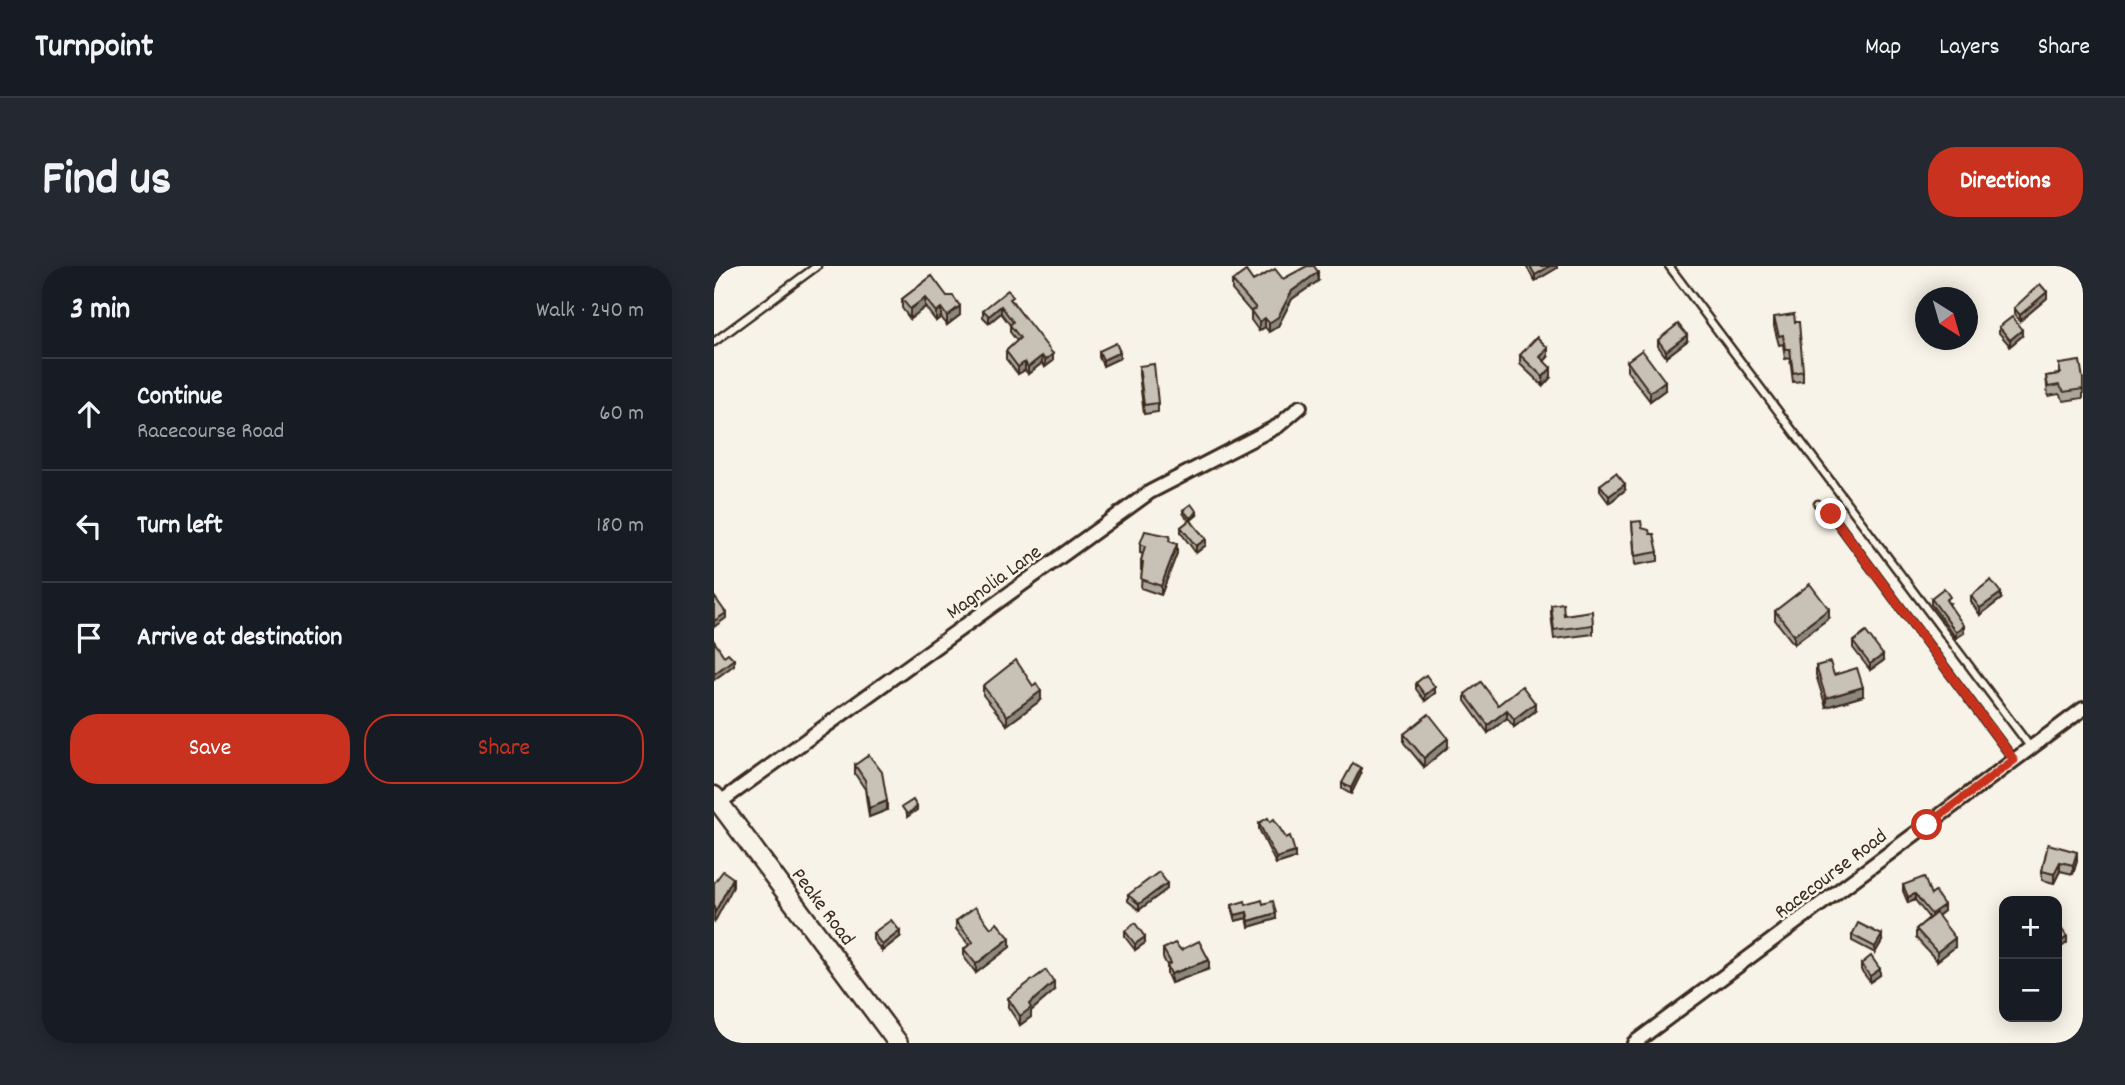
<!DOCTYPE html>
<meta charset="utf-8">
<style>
:root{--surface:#171b24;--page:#242831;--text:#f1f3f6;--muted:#9ea1a6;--line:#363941;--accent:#c8321e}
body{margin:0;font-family:Dekko,sans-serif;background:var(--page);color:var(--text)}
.controls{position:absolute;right:21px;bottom:21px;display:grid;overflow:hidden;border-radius:14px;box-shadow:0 4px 18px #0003}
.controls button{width:63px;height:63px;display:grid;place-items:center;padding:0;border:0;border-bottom:2px solid var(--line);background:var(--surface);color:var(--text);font:35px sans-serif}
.compass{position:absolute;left:1201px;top:21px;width:63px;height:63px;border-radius:50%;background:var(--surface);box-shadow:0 4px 18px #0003;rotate:143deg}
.stop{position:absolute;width:21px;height:21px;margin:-16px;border:5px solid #c8321e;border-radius:50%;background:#fff}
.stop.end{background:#c8321e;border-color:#fff;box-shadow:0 2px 7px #0008}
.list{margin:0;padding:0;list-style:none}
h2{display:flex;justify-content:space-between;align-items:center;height:91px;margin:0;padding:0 28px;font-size:30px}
h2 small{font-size:23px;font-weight:400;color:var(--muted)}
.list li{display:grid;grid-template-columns:46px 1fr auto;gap:21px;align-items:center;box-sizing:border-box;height:112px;padding:0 28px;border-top:2px solid var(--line)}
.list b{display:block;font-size:26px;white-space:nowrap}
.list p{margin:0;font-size:23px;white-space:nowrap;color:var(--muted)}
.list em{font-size:23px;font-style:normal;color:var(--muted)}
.actions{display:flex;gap:14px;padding:21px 28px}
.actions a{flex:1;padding:16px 0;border:2px solid var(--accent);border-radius:28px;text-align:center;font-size:24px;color:var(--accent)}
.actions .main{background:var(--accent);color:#fff}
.icon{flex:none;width:38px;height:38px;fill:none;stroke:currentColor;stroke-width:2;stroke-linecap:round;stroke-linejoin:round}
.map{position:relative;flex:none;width:1369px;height:777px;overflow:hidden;border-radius:28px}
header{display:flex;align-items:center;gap:42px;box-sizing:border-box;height:98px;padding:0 35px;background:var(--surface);border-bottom:2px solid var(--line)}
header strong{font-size:33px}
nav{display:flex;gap:38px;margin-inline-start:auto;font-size:24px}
.intro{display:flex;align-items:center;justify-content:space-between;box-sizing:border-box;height:168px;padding:0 42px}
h1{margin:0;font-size:49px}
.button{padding:18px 32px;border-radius:28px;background:var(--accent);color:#fff;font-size:24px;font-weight:700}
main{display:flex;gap:42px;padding:0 42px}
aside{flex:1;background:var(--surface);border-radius:28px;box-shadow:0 4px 18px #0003}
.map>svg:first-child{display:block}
</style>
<header>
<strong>Turnpoint</strong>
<nav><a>Map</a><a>Layers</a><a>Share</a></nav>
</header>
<div class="intro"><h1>Find us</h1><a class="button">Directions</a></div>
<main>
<aside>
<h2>3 min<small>Walk · 240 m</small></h2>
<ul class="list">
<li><svg class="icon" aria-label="ahead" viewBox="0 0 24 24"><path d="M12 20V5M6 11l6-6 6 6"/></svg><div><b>Continue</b><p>Racecourse Road</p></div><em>60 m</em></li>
<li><svg class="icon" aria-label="left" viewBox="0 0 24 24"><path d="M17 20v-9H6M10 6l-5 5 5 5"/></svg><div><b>Turn left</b></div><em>180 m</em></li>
<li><svg class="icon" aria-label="arrive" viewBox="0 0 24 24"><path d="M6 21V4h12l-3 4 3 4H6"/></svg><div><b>Arrive at destination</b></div></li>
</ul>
<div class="actions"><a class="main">Save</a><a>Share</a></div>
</aside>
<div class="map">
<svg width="1369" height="777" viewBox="0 0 1369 777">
<rect width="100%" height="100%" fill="#f7f3e8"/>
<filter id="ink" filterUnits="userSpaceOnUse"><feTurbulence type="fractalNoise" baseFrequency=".0143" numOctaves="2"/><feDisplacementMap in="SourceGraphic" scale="14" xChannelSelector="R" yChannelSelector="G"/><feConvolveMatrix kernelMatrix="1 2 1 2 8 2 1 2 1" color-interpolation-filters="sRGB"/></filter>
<g filter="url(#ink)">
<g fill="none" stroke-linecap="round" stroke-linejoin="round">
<g stroke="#3b2a1e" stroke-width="11">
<g id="lane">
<path d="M955,0l362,482"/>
<path d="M0,76l103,-76"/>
<path d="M1104,238l13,10 183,246"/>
</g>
</g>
<g stroke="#3b2a1e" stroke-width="18">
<g id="street">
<path d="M5,537l431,-311 128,-66 22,-19"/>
<path d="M920,777l449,-334"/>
</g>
</g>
<g stroke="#3b2a1e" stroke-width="23">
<path id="secondary" d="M0,530l184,247"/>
</g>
<use href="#lane" stroke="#f7f3e8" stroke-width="6"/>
<use href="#street" stroke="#f7f3e8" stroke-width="12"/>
<use href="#secondary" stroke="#f7f3e8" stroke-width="18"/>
</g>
<g fill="#aca69d" stroke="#3b2a1e" stroke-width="2">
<path d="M812,0h31v2l-22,13z"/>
<path d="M218,10l28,39 -13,10 -6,-8 -5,4 -11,-14 -15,12 -8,-11v-9z"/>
<path d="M569,13l35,2 -26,18 -14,27 -9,6 -4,-5 -6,4 -8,-11v-8l-19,-22v-9z"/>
<path d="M1333,32l-27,23 -6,-7v-6z"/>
<path d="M299,36l40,59 -8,6 -3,-4 -14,11 -3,-4 -7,4 -12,-15v-8l11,-10 -7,-9v-7l-9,-12 -12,10 -6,-6v-7z"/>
<path d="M1060,51l29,54v10l-10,1 -3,-24 -5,1 -2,-15 -4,1 -5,-19z"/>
<path d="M1285,61l23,9 -12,10 -11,-13z"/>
<path d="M944,74l29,1 -21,16 -8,-11z"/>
<path d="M385,85l21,7 -17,8 -4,-9z"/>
<path d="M806,89l28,2 -4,4 7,16 -8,9 -23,-22z"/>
<path d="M913,95l38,29 -15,11 -23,-30z"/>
<path d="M1345,98l24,15v19l-19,3 -5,-7 -11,2 -2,-20 13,-2z"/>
<path d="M425,100l19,37v9l-14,2 -5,-39z"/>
<path d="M886,219l25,5 -16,13 -9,-12z"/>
<path d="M469,244l14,5 -6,5 15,25 -10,8 -15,-20v-6l8,-6 -6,-8z"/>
<path d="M918,256l18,12 8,18v9l-23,4z"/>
<path d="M456,276l7,11 -16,42 -20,-7 1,-17 -1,-1v-9l2,-7 -3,-1v-9z"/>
<path d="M1257,330l30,3 -21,16 -9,-13z"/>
<path d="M1217,332l19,5 -1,1 15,29 -8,5 -25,-34z"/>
<path d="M837,339l13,10 29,10v9l-39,5 -3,-25z"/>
<path d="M1061,345l54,7 -35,26 -19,-24z"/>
<path d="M1139,376l30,19 -13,9 -17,-22z"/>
<path d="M1102,400l18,9 29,21 -37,11 -10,-32z"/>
<path d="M702,417l19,10 -10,8 -9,-12z"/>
<path d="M269,420l58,14 -34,25 -24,-30z"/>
<path d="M751,428l33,11 37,6 -21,16 -7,-9 -19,15 -23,-32z"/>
<path d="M690,468l44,13 -24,20 -20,-24z"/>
<path d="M141,499l32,45 -18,7 -4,-28 -10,-15z"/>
<path d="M647,508l-10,20 -9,-5v-6z"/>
<path d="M545,557l36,35 -19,6 -17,-35z"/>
<path d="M1334,578l29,17 -4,13 -13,-3 -6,12 -12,-3v-9z"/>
<path d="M1189,619l28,10 13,16 -6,5 17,31 -18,14 -21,-23v-9l13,-11 -14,-18 -7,3 -5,-12z"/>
<path d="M453,623l-28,21 -11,-9v-6z"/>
<path d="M549,638l13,15 -27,8 -2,-9 -12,3 -3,-10v-6z"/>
<path d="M242,655l35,7 19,19 -34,26 -12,-16v-8l5,-4 -13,-16z"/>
<path d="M411,665l20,12 -10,7 -10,-13z"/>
<path d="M159,667l27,4 -18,14 -9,-11z"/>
<path d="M1138,669l30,6 -7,12 -23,-12z"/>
<path d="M449,683l18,1 28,19 -38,14 -4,-9v-9l-4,-7z"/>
<path d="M1147,698l19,11 -10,7 -9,-12z"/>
<path d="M340,725l-23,20v6l-11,8 -12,-18v-9z"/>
</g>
<g fill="#8c877f" stroke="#3b2a1e" stroke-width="2">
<path d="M836,0h7v2l-22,13v-6z"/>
<path d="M604,6v9l-26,18 -14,27 -9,6v-9l23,-32z"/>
<path d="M1333,26v6l-27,23v-6z"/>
<path d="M211,32v9l-15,12v-10z"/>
<path d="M246,40v9l-13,10v-9z"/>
<path d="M287,40v7l-12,10v-7z"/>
<path d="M227,42v9l-5,4v-9z"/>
<path d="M551,52v9l-6,4v-9z"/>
<path d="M1308,64v6l-12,10v-6z"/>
<path d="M973,69v6l-21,16v-6z"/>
<path d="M834,82v9l-8,9v-9z"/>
<path d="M406,86v6l-17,8v-6z"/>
<path d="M339,88v7l-8,6v-7z"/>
<path d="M328,90v7l-14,11v-7z"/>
<path d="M311,96v8l-7,4v-7z"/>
<path d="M837,102v9l-8,9v-9z"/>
<path d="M951,115v9l-15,11v-9z"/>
<path d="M911,218v6l-16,13v-7z"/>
<path d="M483,246v3l-7,6v-3z"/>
<path d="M492,273v6l-10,8v-7z"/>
<path d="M463,278v9l-16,42v-9z"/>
<path d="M1287,327v6l-21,16v-7z"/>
<path d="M1115,343v9l-35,26v-9z"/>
<path d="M12,347v5l-12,9v-6z"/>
<path d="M1250,360v7l-8,5v-6z"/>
<path d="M1169,389v6l-13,9v-6z"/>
<path d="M20,393v6l-20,15v-6z"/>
<path d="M721,421v6l-10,8v-6z"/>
<path d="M1149,421v9l-37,11v-9z"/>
<path d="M327,425v9l-34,25v-9z"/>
<path d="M821,437v8l-21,16v-8z"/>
<path d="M793,444v8l-19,15v-8z"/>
<path d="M734,472v9l-24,20v-9z"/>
<path d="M647,502v6l-10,20v-6z"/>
<path d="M173,535v9l-18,7v-9z"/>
<path d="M203,541v3l-10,7v-3z"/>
<path d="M581,586v6l-19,6v-6z"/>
<path d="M1363,586v9l-4,13v-9z"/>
<path d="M1346,596v9l-6,12v-9z"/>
<path d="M19,612v9l-19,36v-9z"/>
<path d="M453,617v6l-28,21v-6z"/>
<path d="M1201,628v6l-7,3v-6z"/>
<path d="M1230,639v6l-13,10v-7z"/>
<path d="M533,646v6l-12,3v-6z"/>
<path d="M562,647v6l-27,8v-6z"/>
<path d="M186,665v6l-18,14v-6z"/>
<path d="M1168,669v6l-7,12v-6z"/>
<path d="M431,671v6l-10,7v-6z"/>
<path d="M1353,671v6l-10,7v-6z"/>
<path d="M296,672v9l-34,26v-9z"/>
<path d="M1241,672v9l-18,14v-9z"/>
<path d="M495,694v9l-38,14v-9z"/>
<path d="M1166,703v6l-10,7v-6z"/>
<path d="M340,716v9l-23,20v6l-11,8v-9l9,-12z"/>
</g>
<g fill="#c8c1b6" stroke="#3b2a1e" stroke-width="2">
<path d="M593,0h7l4,6 -26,19 -14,26 -9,6 -4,-5 -6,4 -8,-11 5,-3 -24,-27 14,-10 7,10 22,-12 8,10z"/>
<path d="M816,0h20l-15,9z"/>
<path d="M218,10l15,20h6l7,10 -13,10 -6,-8 -5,4 -11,-14 -15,11 -8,-10z"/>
<path d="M1326,18l7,8 -27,23 -6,-7z"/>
<path d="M294,24l5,7 -3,2 43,55 -8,6 -3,-4 -14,11 -3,-5 -7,5 -12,-16 14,-13 -10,-13 3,-3 -12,-16 -12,10 -6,-6z"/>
<path d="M1080,48l1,8h4l4,49 -10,2 -3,-24h-5l-2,-14 -4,1 -5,-19z"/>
<path d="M1298,51l10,13 -12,10 -11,-13z"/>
<path d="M964,58l9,11 -21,16 -8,-11z"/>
<path d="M823,71l11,11 -8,9 11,11 -8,9 -23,-22z"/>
<path d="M402,77l4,9 -17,8 -4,-9z"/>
<path d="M928,84l23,31 -15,11 -23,-31z"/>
<path d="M1366,95l3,18v10l-19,3 -5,-7 -11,2 -2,-11 14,-2 -1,-10z"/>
<path d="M440,98l4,39 -14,2 -5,-39z"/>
<path d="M902,207l9,11 -16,12 -9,-11z"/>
<path d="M477,238l6,8 -7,6 -7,-8z"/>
<path d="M476,254l16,19 -10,7 -15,-19z"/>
<path d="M927,255l1,7 7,2 1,4h4l4,18 -23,4 -3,-34z"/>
<path d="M431,265l25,5 -1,5 8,3 -16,42 -20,-7 2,-17 -2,-1 4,-15 -5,-2z"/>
<path d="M1277,314l10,13 -21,15 -9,-12z"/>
<path d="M1096,318l19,25 -35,26 -19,-24z"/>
<path d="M1230,322l6,9 -4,3 18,26 -8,6 -25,-34z"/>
<path d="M0,330l12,17 -12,8z"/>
<path d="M849,337l1,12 28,-4 1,14 -39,5 -3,-25z"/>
<path d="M1152,366l17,23 -13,9 -17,-22z"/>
<path d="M0,375l10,15 4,-3 6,6 -20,15z"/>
<path d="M302,394l17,26 3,-3 5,8 -34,25 -24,-30z"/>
<path d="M1116,396l4,13 23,-7 6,19 -37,11 -10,-32z"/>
<path d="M712,409l9,12 -10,8 -9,-12z"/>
<path d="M767,416l17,23 24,-19 13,17 -21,16 -7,-9 -19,15 -23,-31z"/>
<path d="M715,448l19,24 -24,20 -20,-24z"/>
<path d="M155,489l13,17 5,29 -18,7 -4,-28 -10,-15z"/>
<path d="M639,497l8,5 -10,20 -9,-5z"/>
<path d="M199,534l4,7 -10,7 -5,-7z"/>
<path d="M554,552l2,4 4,-3 12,19 4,-2 5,16 -19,6 -17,-35z"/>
<path d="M1334,578l29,8 -4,13 -13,-3 -6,12 -12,-3z"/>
<path d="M9,605l10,7 -19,36v-31z"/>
<path d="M445,606l8,11 -28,21 -11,-9z"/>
<path d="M1210,611l7,18 4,-3 9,13 -13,9 -16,-20 -7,3 -5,-12z"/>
<path d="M548,634l1,4 10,-3 3,12 -27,8 -2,-9 -12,3 -3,-10 13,-4 1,4z"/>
<path d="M261,641l16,21 6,-5 13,15 -34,26 -12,-15 9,-7 -17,-21z"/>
<path d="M1222,647l19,25 -18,14 -21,-23z"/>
<path d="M177,654l9,11 -18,14 -9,-12z"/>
<path d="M1343,656l10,15 -10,7z"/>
<path d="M421,657l10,14 -10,7 -10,-13z"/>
<path d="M1144,657l24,12 -7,12 -23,-12z"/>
<path d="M485,675l10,19 -38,14 -4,-9 4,-2 -8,-14 12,-6 6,7z"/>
<path d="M1157,690l9,13 -10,7 -9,-12z"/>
<path d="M332,704l8,12 -25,22 2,4 -11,8 -12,-18z"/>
</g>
</g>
<g fill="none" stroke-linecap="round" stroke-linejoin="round" filter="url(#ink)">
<path stroke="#c8321e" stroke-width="9" d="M1117,248l183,246 -87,65"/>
</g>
<g text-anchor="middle" stroke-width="5" stroke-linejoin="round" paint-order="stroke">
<g font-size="21" fill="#3b2a1e" stroke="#f7f3e8">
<text transform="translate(279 315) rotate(-36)" y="7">Magnolia Lane</text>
<text transform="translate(1116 607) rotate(-37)" y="7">Racecourse Road</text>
<text transform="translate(110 640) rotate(53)" y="7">Peake Road</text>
</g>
</g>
</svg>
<div class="controls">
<button>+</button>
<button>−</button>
</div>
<svg class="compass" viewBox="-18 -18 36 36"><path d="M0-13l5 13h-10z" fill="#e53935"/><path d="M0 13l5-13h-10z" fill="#9ea1a6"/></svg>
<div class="stop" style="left:1213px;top:559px"></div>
<div class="stop end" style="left:1117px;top:248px"></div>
</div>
</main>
